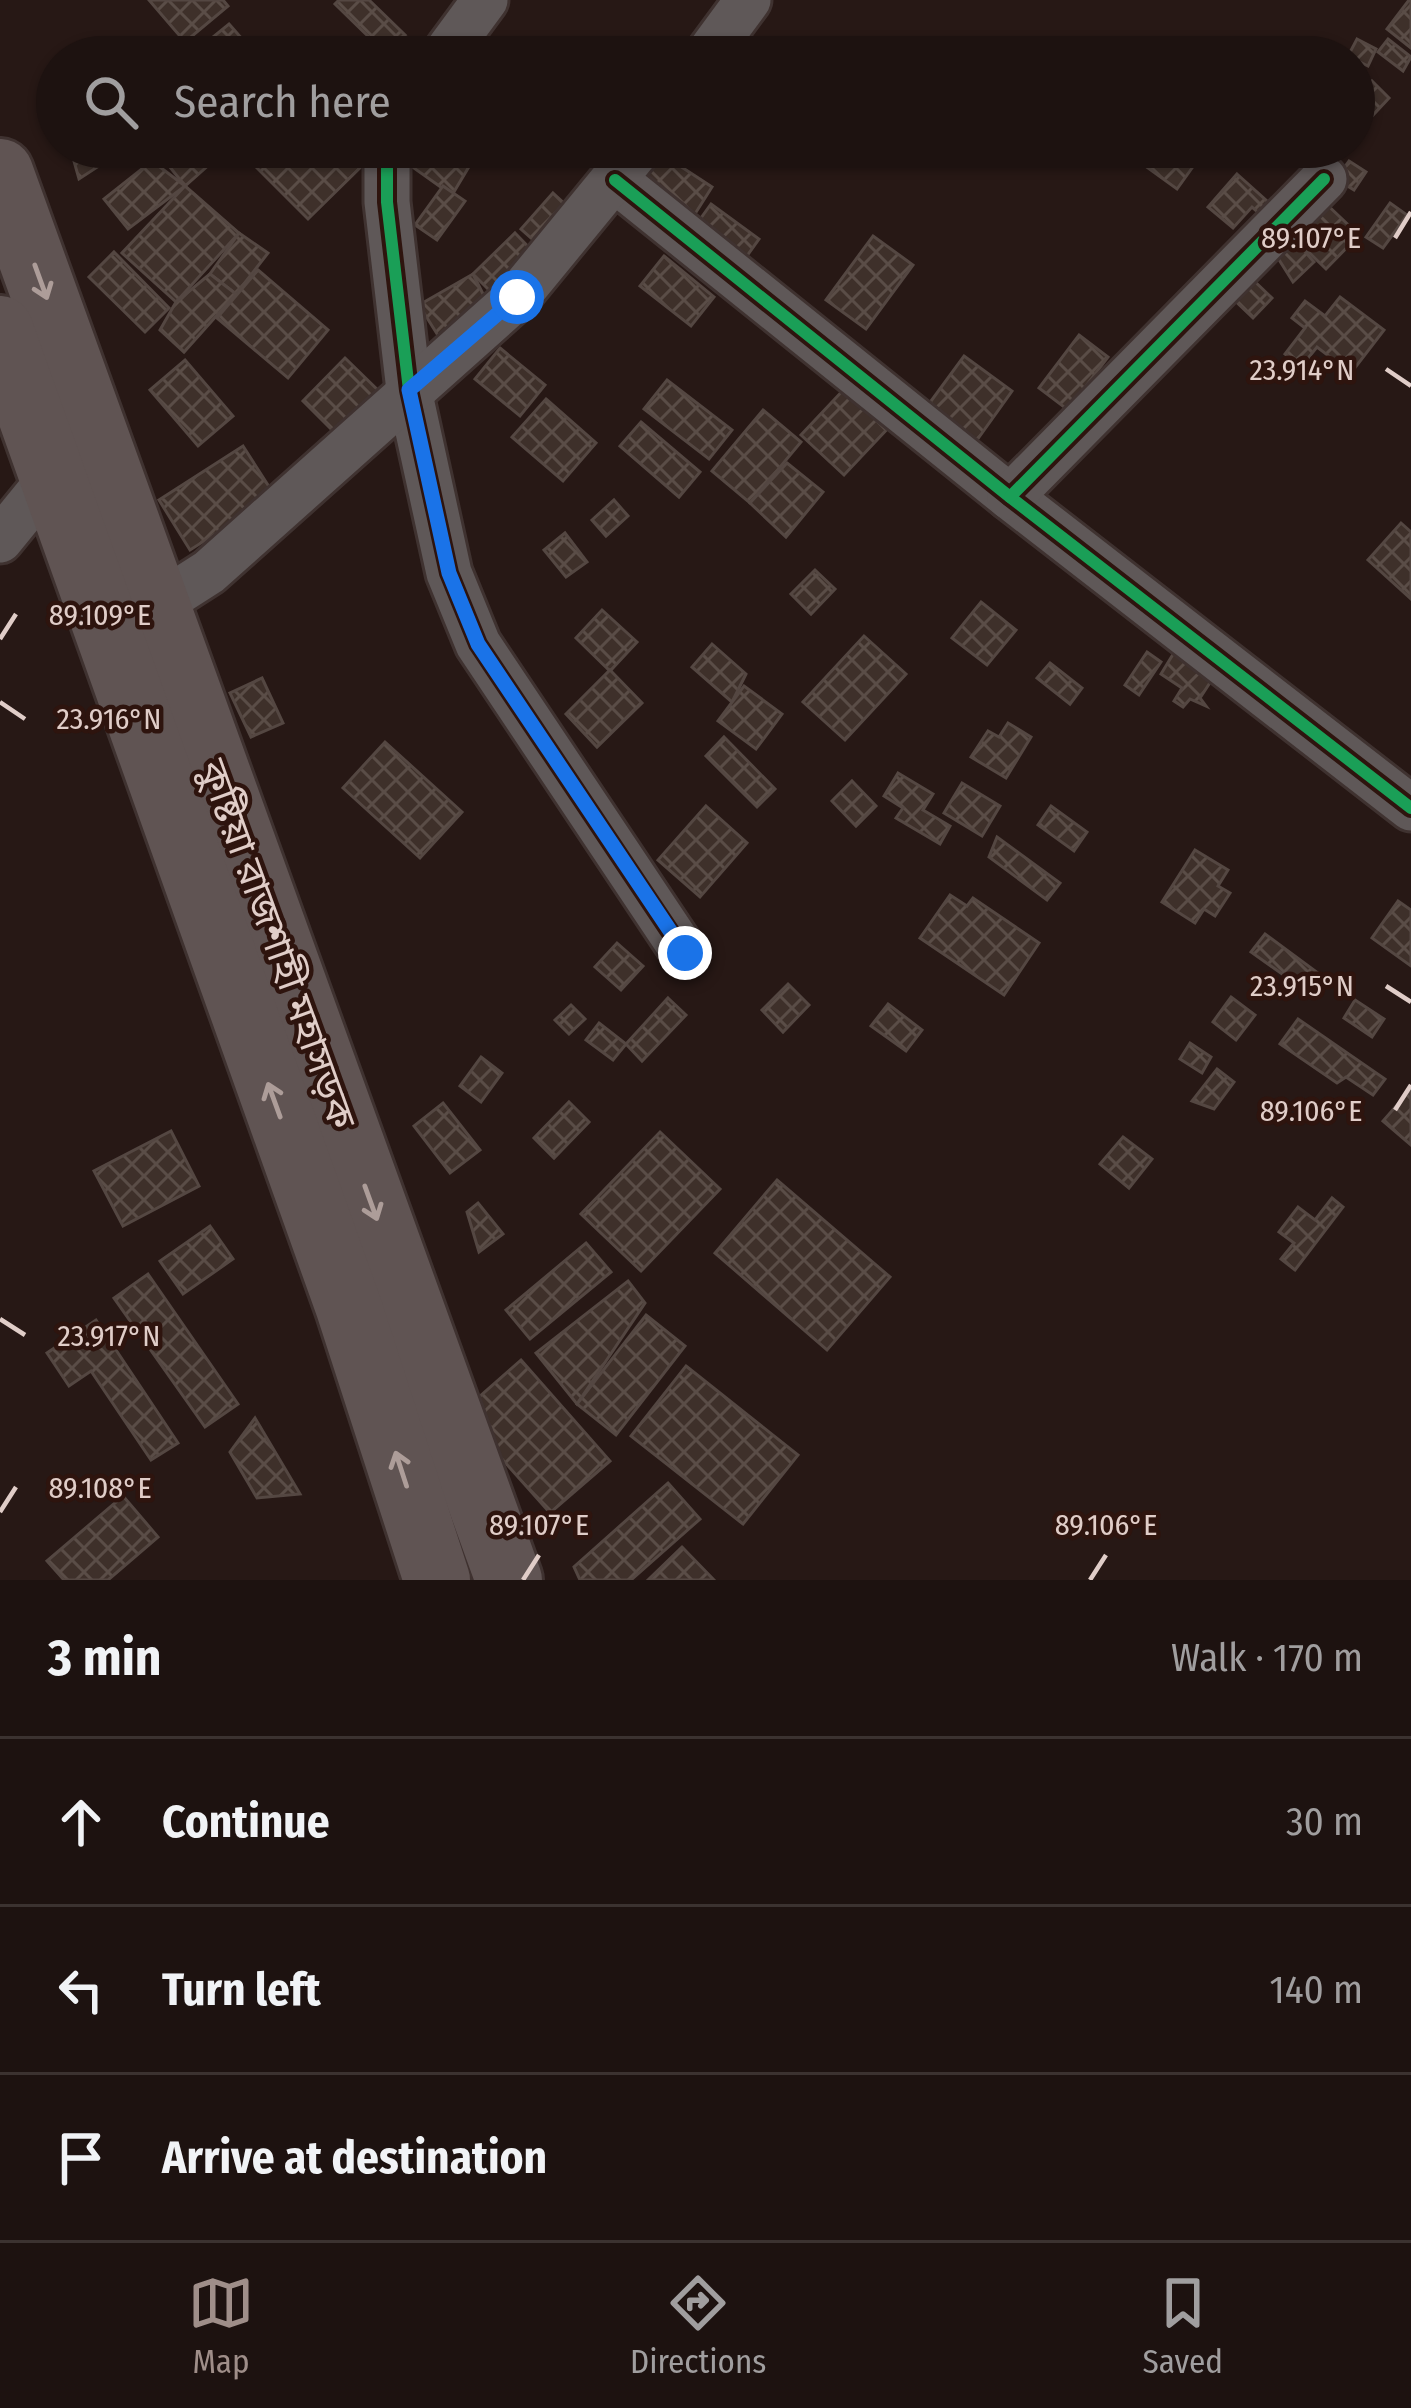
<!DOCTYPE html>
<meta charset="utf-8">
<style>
:root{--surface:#1d1210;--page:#2a201e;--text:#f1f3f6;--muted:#a09e9f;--line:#3b3230;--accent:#9f8e89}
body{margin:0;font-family:"Fira Sans Condensed","Noto Sans Bengali",sans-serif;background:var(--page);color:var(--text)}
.stop{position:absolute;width:36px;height:36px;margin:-27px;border:9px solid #1a73e8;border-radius:50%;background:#fff}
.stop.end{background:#1a73e8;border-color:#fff;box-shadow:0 3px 12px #0008}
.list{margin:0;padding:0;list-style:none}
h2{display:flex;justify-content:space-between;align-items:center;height:156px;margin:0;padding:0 48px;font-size:51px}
h2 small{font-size:39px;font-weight:400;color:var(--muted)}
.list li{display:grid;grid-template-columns:78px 1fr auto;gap:36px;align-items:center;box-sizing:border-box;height:168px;padding:0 48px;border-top:3px solid var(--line)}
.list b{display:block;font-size:45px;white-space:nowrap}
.list em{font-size:39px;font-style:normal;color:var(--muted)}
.icon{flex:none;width:66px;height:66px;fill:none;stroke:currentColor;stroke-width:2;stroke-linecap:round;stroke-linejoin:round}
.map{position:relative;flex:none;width:1411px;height:1580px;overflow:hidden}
.search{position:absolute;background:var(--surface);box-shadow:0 3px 9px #0004;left:36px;right:36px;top:36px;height:132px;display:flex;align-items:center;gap:30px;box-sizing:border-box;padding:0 42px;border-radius:66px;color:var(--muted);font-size:45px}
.sheet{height:660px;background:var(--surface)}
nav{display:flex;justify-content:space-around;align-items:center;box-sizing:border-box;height:168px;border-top:3px solid var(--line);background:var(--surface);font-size:33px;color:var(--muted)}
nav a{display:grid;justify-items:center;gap:6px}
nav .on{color:var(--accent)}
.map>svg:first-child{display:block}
</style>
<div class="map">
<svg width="1411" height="1580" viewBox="0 0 1411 1580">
<defs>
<pattern id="building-cross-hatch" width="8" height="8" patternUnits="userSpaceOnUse" patternTransform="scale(3)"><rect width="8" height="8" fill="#3e302a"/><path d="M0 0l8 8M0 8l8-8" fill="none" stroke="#5a4d47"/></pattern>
</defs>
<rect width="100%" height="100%" fill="#271815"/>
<g fill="url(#building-cross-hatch)" stroke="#544742" stroke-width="3">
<path d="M149,0h74l5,6 -43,36z"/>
<path d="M339,0h30l36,35 -24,14 -46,-45z"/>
<path d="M1409,0h2v48l-24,-19z"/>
<path d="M229,24l29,33h-64l-2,-3z"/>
<path d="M1357,39l19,10 -8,17 -20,-10z"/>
<path d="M1388,39l23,18 -8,14 -25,-19z"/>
<path d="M1372,81l17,17 -29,31 -6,-6v-23z"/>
<path d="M70,147h58l-49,32z"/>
<path d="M154,147h75l-44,39z"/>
<path d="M245,147h98l22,16 -57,56 -67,-67z"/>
<path d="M424,147h39l13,8 -24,40 -41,-29z"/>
<path d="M651,147l61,40 -19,30 -61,-40z"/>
<path d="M1119,147h88l-30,42z"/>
<path d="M1286,147h38l8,7 -19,19z"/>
<path d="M152,161l33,25 -57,43 -24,-30z"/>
<path d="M1349,161l17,11 -12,18 -18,-11z"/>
<path d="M1237,174l39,35 -9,11 -15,-13 -19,21 -25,-21z"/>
<path d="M185,186l54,47 -63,69 -54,-49z"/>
<path d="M443,186l22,15 -28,39 -22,-15z"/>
<path d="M553,193l25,23 -31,36 -26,-23z"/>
<path d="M1321,199l38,36 -33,34 -38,-37z"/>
<path d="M1390,203l17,12 -24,33 -17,-11z"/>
<path d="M711,204l48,35 -15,21 -48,-35z"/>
<path d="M1288,232l26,30 -21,20 -22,-35z"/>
<path d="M239,233l29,20 -32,41 -26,-20z"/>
<path d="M515,233l29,30 -42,40 -29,-29z"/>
<path d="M873,236l40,29 -47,64 -40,-29z"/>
<path d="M114,252l55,56 -24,24 -56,-55z"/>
<path d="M664,256l50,41 -23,29 -51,-40z"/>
<path d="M258,270l70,60 -40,48 -71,-60z"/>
<path d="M210,274l26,20 -52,58 -24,-22 16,-28z"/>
<path d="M473,274l16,32 -50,31 -20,-32z"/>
<path d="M1249,276l23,22 -19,20 -23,-22z"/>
<path d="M1340,297l44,33 -33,43 -34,-26 -16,20 -16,-13 20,-26 -13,-10 13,-17 20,15z"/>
<path d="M1079,335l29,22 -40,53 -29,-22z"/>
<path d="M500,348l45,37 -25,31 -45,-37z"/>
<path d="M964,356l48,35 -40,56 -49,-35z"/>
<path d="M345,358l41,40 -43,43 -40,-40z"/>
<path d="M185,360l48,56 -35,30 -48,-56z"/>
<path d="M667,380l65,50 -23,29 -65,-50z"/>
<path d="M848,385l43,40 -47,50 -43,-40z"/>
<path d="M546,399l50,44 -33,38 -51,-44z"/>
<path d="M763,410l38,32 -51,61 -38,-32z"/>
<path d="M641,422l59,50 -21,25 -59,-51z"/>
<path d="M243,446l32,50 -85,54 -31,-50z"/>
<path d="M787,463l36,29 -37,45 -36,-34z"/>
<path d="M614,500l14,16 -22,20 -14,-16z"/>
<path d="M1401,523l10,9v67l-43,-39z"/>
<path d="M565,533l22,29 -21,15 -22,-27z"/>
<path d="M815,570l20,19 -24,25 -20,-20z"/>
<path d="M981,602l35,28 -29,35 -35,-27z"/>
<path d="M602,610l35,32 -27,29 -34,-33z"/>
<path d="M864,636l42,38 -61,66 -42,-38z"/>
<path d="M712,644l34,30 -14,28 -40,-35z"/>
<path d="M1175,651l40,24 -15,23 6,8 -16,-7 -7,8 -9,-6 8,-13 -21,-14z"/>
<path d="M1147,652l14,10 -22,33 -14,-10z"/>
<path d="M1050,663l32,25 -12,16 -33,-26z"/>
<path d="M610,670l32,33 -45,44 -31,-33z"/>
<path d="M262,678l21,45 -32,14 -21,-44z"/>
<path d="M744,686l38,28 -26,35 -38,-28z"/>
<path d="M1008,723l23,14 -25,41 -35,-21 17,-26 11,6z"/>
<path d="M724,737l51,52 -18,18 -51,-51z"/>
<path d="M385,742l77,70 -42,46 -77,-70z"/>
<path d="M898,773l35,21 -10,16 27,16 -10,18 -44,-26 7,-10 -19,-12z"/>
<path d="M852,781l24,25 -20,20 -24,-25z"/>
<path d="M962,783l38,23 -18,30 -38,-23z"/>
<path d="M706,806l41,37 -47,54 -42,-37z"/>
<path d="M1051,806l36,26 -13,19 -36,-26z"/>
<path d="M997,837l63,46 -13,17 -58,-43z"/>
<path d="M1195,850l33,20 -10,16 12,7 -15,23 -11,-7 -9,14 -33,-21z"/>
<path d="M950,895l17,11 6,-8 66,45 -35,52 -84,-57z"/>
<path d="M1398,901l13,9v56l-39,-28z"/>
<path d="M1265,934l57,42 -13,17 -58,-41z"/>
<path d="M617,943l26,23 -22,24 -26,-23z"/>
<path d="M788,984l21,21 -26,27 -21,-22z"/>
<path d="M1231,997l24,18 -19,25 -23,-18z"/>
<path d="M668,998l18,17 -44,46 -16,-17z"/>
<path d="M1355,1000l29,19 -12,18 -28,-19z"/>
<path d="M888,1004l34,26 -16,21 -35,-25z"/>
<path d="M571,1005l14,14 -16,15 -14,-14z"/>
<path d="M1298,1019l87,60 -12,16 -27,-18 -9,6 -57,-39z"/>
<path d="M599,1023l27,21 -13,16 -27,-20z"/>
<path d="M1190,1043l21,14 -9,16 -22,-14z"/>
<path d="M481,1057l21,16 -21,29 -21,-16z"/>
<path d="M1217,1069l17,13 -20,27 -22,-8z"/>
<path d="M1411,1089v56l-28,-24z"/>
<path d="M569,1102l20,20 -35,36 -20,-20z"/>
<path d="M443,1103l37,47 -30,23 -36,-47z"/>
<path d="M171,1131l28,55 -76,40 -29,-55z"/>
<path d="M660,1132l60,57 -79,82 -60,-57z"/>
<path d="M1123,1137l29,22 -23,29 -29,-24z"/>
<path d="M777,1180l113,97 -63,73 -112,-97z"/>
<path d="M1332,1198l11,9 -48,63 -14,-11 13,-16 -15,-11 19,-25 17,13z"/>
<path d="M478,1203l25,31 -24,18 -12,-40z"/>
<path d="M210,1226l23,33 -50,35 -23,-33z"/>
<path d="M586,1243l25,29 -81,67 -24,-29z"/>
<path d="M148,1274l90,130 -33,23 -91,-129z"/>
<path d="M628,1281l17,22 -68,101 -41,-51z"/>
<path d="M646,1315l39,31 -69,89 -39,-31z"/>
<path d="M96,1320l82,123 -27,17 -60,-89 -22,15 -22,-33z"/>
<path d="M521,1360l89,101 -60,52 -89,-100z"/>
<path d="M686,1366l112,89 -55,69 -112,-88z"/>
<path d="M255,1418l45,76 -43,4 -27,-46z"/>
<path d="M668,1483l32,36 -69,61h-51l-6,-13z"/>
<path d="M123,1496l35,41 -50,43h-44l-17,-19z"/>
<path d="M682,1547l32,33h-66z"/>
</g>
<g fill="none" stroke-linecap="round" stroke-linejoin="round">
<g stroke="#3f3230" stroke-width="51">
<g id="minor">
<path d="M443,57l42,-57"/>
<path d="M706,57l42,-57"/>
<path d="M387,147v55l22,188 40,183 29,71 207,310"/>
<path d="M615,180l395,317 401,311"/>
<path d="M1010,497l314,-318"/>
<path d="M0,540l53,-65"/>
<path d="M159,604l50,-32 308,-275 123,-150"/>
</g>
</g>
<g stroke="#3f3230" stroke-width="72">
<g id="highway">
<path d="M0,172l509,1408"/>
<path d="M0,329l349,979 88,272"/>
</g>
</g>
<use href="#minor" stroke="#5f5858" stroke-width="45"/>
<use href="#highway" stroke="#605453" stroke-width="66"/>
<g stroke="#2e140e" stroke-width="20">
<g id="cycleway">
<path d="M387,147v55l22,188 40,183 29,71 207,310"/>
<path d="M615,180l395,317 401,311"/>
<path d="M1010,497l314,-318"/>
</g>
</g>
<use href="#cycleway" stroke="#1a9f57" stroke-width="12"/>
</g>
<defs><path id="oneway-shaft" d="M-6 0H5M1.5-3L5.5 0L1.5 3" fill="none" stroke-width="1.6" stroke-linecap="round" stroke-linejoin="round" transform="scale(3)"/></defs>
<g stroke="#ad9d99">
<use href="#oneway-shaft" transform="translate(41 282) rotate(70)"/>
<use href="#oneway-shaft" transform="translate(274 1100) rotate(-110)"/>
<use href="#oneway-shaft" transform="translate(371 1203) rotate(70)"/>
<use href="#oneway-shaft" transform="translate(401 1469) rotate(-108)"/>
</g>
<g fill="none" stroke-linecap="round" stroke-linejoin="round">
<path stroke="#1a73e8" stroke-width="15" d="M517,297l-108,93 40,183 29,71 207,309"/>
</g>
<path fill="none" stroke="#e0cdc8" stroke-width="4.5" d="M1395,238l16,-26M1386,369l25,17M0,639l16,-25M0,702l25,17M1386,986l25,16M1395,1110l16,-25M0,1319l25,16M0,1512l16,-25M523,1580l16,-25M1090,1580l16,-25"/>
<g text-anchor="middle" stroke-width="9" stroke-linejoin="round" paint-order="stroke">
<g font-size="39" fill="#e0cdc8" stroke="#2e140e">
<text transform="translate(278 944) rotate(70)" y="14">কুষ্টিয়া রাজশাহী মহাসড়ক</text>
</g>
</g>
<g font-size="30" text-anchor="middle" fill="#e0cdc8" stroke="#2e140e" stroke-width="9" stroke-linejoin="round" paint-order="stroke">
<text x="1311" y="248">89.107°E</text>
<text x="1302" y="380">23.914°N</text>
<text x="100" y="625">89.109°E</text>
<text x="109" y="729">23.916°N</text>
<text x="1302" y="996">23.915°N</text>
<text x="1311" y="1121">89.106°E</text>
<text x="109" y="1346">23.917°N</text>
<text x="100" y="1498">89.108°E</text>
<text x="539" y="1535">89.107°E</text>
<text x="1106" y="1535">89.106°E</text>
</g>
</svg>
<div class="stop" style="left:517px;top:297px"></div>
<div class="stop end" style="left:685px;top:953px"></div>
<div class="search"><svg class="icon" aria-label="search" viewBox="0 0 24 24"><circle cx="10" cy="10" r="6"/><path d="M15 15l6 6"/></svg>Search here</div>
</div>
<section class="sheet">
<h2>3 min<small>Walk · 170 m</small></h2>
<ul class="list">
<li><svg class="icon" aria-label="ahead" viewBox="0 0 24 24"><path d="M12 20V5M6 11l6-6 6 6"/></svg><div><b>Continue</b></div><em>30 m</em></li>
<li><svg class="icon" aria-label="left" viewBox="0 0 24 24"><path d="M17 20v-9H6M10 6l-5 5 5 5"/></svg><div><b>Turn left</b></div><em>140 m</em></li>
<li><svg class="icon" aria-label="arrive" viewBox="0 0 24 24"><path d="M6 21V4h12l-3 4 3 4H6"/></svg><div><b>Arrive at destination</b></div></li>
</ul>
</section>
<nav>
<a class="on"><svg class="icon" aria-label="map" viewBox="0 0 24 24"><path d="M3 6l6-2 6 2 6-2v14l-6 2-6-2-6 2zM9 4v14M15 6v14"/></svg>Map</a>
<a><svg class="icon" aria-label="directions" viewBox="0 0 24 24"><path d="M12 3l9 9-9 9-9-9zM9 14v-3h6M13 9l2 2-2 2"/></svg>Directions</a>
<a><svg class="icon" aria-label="saved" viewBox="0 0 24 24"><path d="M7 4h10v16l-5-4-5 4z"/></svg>Saved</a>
</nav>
